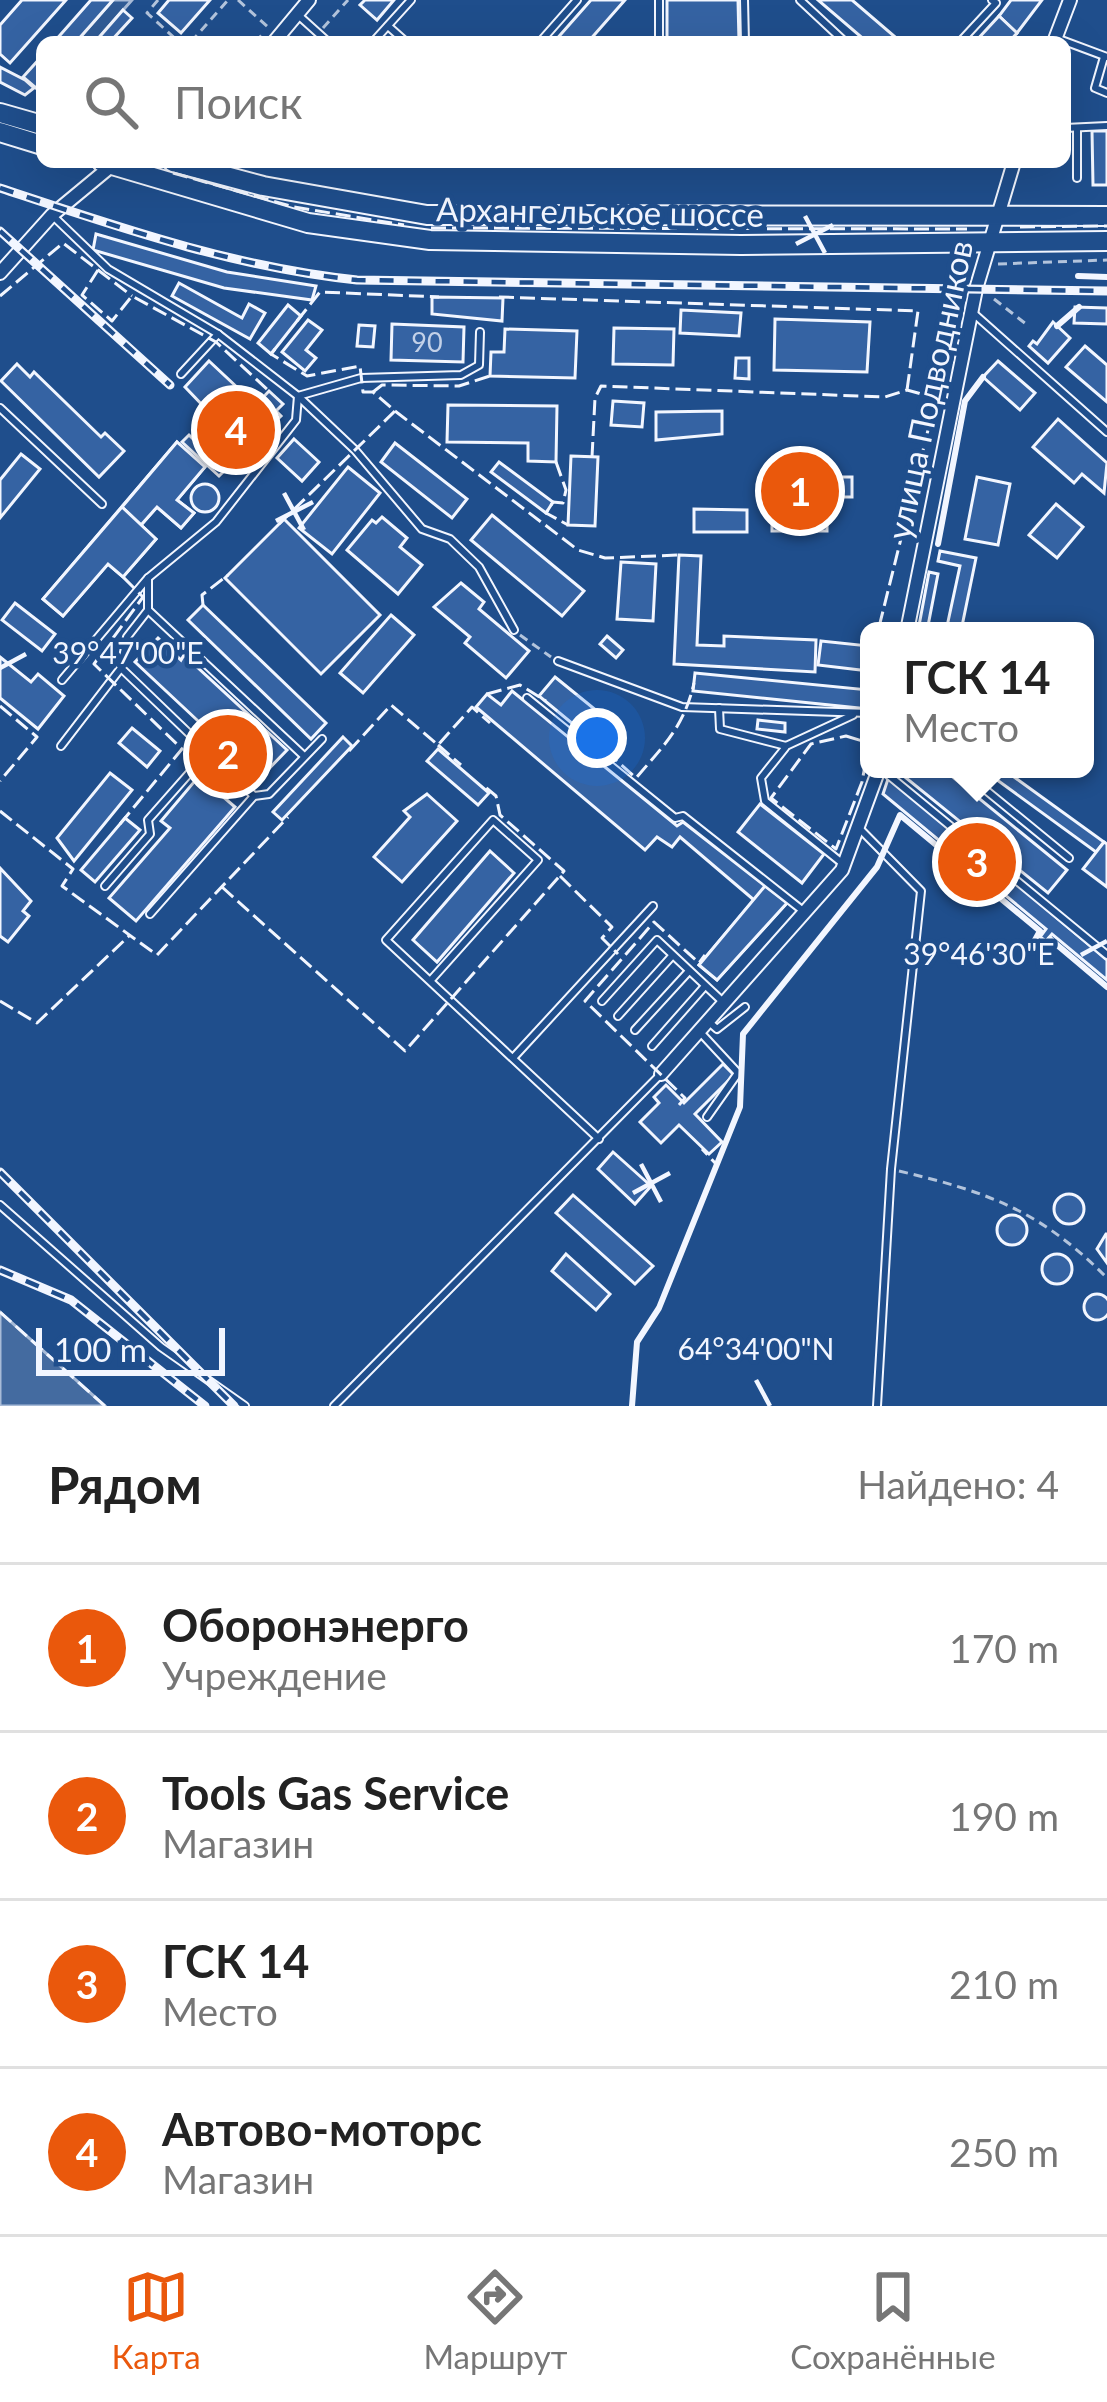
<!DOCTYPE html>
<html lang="ru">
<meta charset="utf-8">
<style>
:root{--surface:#fff;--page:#f2f2f2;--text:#222;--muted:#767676;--line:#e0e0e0;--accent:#ea580c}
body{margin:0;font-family:Lato,sans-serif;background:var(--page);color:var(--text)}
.scale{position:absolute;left:36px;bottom:30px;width:189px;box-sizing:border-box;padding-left:12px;border:6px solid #f2f6ff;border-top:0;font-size:33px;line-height:42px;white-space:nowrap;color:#f2f6ff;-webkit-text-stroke:9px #1f4e8c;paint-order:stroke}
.you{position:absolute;left:597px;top:738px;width:42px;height:42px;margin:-30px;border:9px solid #fff;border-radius:50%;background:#1a73e8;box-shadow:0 0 0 18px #1a73e833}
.badge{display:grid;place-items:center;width:78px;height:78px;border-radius:50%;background:var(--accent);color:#fff;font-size:39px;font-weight:700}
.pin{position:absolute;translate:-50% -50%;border:6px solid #fff;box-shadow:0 3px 12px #0006}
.popup{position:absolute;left:860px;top:622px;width:234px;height:156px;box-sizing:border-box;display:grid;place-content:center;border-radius:18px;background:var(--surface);filter:drop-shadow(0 3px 9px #0005);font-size:39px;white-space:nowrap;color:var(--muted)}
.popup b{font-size:45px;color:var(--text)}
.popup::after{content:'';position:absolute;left:50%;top:100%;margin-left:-24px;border:24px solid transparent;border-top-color:var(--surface)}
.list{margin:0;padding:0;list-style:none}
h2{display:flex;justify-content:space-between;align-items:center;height:156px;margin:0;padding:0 48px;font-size:51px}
h2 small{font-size:39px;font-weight:400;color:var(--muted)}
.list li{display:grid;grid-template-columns:78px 1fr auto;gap:36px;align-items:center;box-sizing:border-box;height:168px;padding:0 48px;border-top:3px solid var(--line)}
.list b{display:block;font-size:45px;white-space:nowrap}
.list p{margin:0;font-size:39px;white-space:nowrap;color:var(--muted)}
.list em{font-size:39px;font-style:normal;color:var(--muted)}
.icon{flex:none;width:66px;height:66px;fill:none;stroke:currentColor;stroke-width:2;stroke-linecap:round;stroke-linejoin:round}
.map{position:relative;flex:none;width:1107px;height:1406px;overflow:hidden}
.search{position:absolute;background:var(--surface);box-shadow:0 12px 48px #0002;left:36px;right:36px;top:36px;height:132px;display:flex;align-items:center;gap:30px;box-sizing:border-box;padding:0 42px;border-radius:18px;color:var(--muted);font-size:45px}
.sheet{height:828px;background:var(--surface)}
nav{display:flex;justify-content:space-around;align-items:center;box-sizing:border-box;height:168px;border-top:3px solid var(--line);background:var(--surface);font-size:33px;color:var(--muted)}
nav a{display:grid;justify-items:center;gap:6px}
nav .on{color:var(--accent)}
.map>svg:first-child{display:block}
</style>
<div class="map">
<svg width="1107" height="1406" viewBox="0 0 1107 1406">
<rect width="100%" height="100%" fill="#1f4e8c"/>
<path fill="#305b95" stroke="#a8bbd7" stroke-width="3" d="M113,0h19l-37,42h-19z"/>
<path fill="#446ba0" stroke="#a8bbd7" stroke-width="3" d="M0,1312l105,94h-105z"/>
<g fill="#3563a3" stroke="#f2f6ff" stroke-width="3">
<path d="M22,0h44l-56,63 -10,-9v-29z"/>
<path d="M91,0h22l-37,42h-22z"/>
<path d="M169,0h41l-29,33 -23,-20z"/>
<path d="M365,0h29l-17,20 -17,-15z"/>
<path d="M591,0h34l-37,42h-34z"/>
<path d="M667,0h71l1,42h-72z"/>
<path d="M818,0h34l49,42h-34z"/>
<path d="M1011,0h31l-25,33 -18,-17z"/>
<path d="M123,10l9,8 -22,24h-15z"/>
<path d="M999,16l18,17 -8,9h-34z"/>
<path d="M42,56v24l-6,8 -13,-11z"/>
<path d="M0,67l25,13 9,8 -9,7 -25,-13z"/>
<path d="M1092,131h15v54h-14z"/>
<path d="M96,234l131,38 89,14 -4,14 -88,-12 -131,-38z"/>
<path d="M179,283l63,35 7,-14 16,9 -15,26 -78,-43z"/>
<path d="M432,297l71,1 -1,23 -70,-7z"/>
<path d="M288,305l13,11 -30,38 -13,-11z"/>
<path d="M1075,307l32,1v16l-33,-1z"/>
<path d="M681,310l60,3 -2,23 -59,-3z"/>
<path d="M775,319l95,3 -3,50 -93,-2z"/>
<path d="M308,320l14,10 -16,20 10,8 -11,13 -23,-19z"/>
<path d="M1053,322l17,16 -22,25 -19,-17 4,-5 4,3z"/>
<path d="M392,324l72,3 -1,35 -72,-2z"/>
<path d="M359,325l16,1 -2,21 -16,-1z"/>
<path d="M614,328l60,1 -1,36 -60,-1z"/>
<path d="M505,329l72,2 -2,47 -85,-2 1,-24h13z"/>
<path d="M1085,346l22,19v37l-41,-35z"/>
<path d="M736,358h13v21l-14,-1z"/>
<path d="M209,361l47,44 13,-14 14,13 -7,7 5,5 -62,60 -37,-34 7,-7 6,6 12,-12 -10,-9 10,-10 -22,-23z"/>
<path d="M998,361l37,32 -15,17 -37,-33z"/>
<path d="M17,364l13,13 4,-5 67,65 4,-4 19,18 -25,26 -98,-96z"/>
<path d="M613,401l31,2 -2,24 -31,-2z"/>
<path d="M448,405l109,1 -1,56 -28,-1v-18l-81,-1z"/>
<path d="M722,411v23l-66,6v-28z"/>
<path d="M1058,419l49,44 -3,30 -22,-19 -8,9 -41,-36z"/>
<path d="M294,439l25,23 -17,19 -25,-23z"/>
<path d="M177,442l28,25 -28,33 17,13 -13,15 -24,-21 -16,18 15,14 -33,38 -15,-13 -45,52 -20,-17z"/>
<path d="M177,442l28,25 -28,33 17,13 -13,15 -24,-21 -16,18 -19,-18z"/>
<path d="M395,443l72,56 -15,19 -71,-56z"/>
<path d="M21,454l19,15 -40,49v-38z"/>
<path d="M571,456l27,1 -3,69 -27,-1z"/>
<path d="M499,462l54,40 -7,11 -55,-41z"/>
<path d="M348,467l32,26 -48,61 -33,-26z"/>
<path d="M828,477h24v20h-25z"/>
<path d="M977,477l33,7 -12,61 -33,-6z"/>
<circle cx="205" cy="498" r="14"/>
<path d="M1056,504l27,23 -26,31 -28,-23z"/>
<path d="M122,507l34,32 -33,38 -15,-13 -45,52 -20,-17z"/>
<rect x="772" y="508" width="55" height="23"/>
<path d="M694,509l53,1v22h-53z"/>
<path d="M492,515l92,76 -22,25 -91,-76z"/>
<path d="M382,517l25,21 -7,9 22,18 -24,29 -51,-44 25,-30 4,3z"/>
<path d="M284,519l96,96 -59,59 -96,-96z"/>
<path d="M940,551l36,7 -15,73h-15l14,-65 -22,-5z"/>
<path d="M679,555l22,1 -4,89 27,1v-10l92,4 -1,32 -141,-8z"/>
<path d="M621,562l35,2 -3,57 -36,-2z"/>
<path d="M929,572l9,2 -11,57h-9z"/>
<path d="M461,583l23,19 -5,7 50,42 -23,27 -41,-35 5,-6 -36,-30z"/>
<path d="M15,603l40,31 -13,17 -40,-31z"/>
<path d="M203,605l123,118 -15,16 -123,-119z"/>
<path d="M391,615l23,20 -51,58 -23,-20z"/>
<path d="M607,636l16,14 -7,8 -16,-14z"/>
<path d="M158,638l23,22 3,-5 103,95 -27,28 -52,-41 4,-3 -77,-72z"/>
<path d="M821,641l48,5v25l-51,-6z"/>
<path d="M0,657l31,25 7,-8 26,22 -26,33 -38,-31z"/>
<path d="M695,673l174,17v19l-176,-18z"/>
<path d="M555,677l69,56 -16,20 -69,-57z"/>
<path d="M512,691l165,135 6,-4 104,81 -70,77 -18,-15 55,-65 -74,-63 -8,10 -15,-10 -12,13 -169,-143 11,-13 14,11z"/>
<path d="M758,720l27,3v9l-28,-3z"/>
<path d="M132,728l28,23 -13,16 -28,-24z"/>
<path d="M343,737l9,9 -70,74 -9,-8z"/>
<path d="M438,749l51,44 -11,12 -51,-44z"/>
<path d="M895,769h48l124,101 -19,23z"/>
<path d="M982,769h21l101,73 -8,10z"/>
<path d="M110,773l22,17 -58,71 -17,-23z"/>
<path d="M199,776l36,31 -99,114 -27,-23 61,-70 -9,-7z"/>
<path d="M889,776l218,184v20l-55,-46 -6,7 -6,-4 6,-8 -163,-135z"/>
<path d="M427,794l30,27 -55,61 -28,-25 36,-40 -6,-6z"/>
<path d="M760,804l64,50 -22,29 -64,-51z"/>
<path d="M125,818l15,12 -45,52 -14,-12z"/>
<path d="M1104,842l3,2v43l-24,-18z"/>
<path d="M490,851l24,22 -77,89 -24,-22z"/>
<path d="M0,868l31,33 -8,10 6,5 -21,26 -8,-6z"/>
<path d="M765,886l22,17 -70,77 -18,-15z"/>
<path d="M723,1064l11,11 -39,39 27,28 -13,12 -30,-29 -18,18 -21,-21 19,-19 -5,-6 12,-12 18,18z"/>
<path d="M613,1152l38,34 -16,18 -37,-35z"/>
<circle cx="1069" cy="1209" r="15"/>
<path d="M573,1195l80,71 -18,18 -79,-71z"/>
<circle cx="1012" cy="1230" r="15"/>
<path d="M1106,1234h1v29l-10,-14z"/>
<circle cx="1057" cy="1269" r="15"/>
<path d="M566,1254l44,40 -14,16 -44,-39z"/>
<circle cx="1097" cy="1307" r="13"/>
</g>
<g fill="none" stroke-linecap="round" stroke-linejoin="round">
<g stroke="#f2f6ff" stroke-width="10">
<g id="lane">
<path d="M744,0l1,42"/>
<path d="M800,0l45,42"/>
<path d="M297,14l31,28"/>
<path d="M388,26l18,16"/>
<path d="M1056,38l51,19"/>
<path d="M373,42l38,-42"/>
<path d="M540,42l37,-42"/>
<path d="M659,42v-42"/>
<path d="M960,42l36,-39 -4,-3"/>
<path d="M1104,57l-9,31 12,5"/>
<path d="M1065,128l42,-2"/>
<path d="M1077,128v50"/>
<path d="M52,215l56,54 110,65 80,62 57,54 67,79 28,10 29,28 35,63"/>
<path d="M972,312l135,120"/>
<path d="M181,374l37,-40"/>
<path d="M298,396l-2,24 -80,102 -68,56v32l156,146"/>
<path d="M298,396l63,-18 100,-3 18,-10 1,-33"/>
<path d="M0,408l102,96"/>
<path d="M148,610l-21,27 -6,31 133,128"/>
<path d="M558,661l124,46 187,6"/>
<path d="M62,680l86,-102"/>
<path d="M527,698l148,120 8,-2 119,94"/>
<path d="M719,708l1,21 66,17 67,-31"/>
<path d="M61,746l60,-78"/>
<path d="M785,748l-24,30 4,23 77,62"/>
<path d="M881,769l226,186"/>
<path d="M960,769l109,89"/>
<path d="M860,829l61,62 -30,278 -14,237"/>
<path d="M105,886l45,-52 -2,-14 60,-68"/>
<path d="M150,914l104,-118 15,-2 53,-55"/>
<path d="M431,980l107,-120 -45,-40 -107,120 213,199"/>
<path d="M602,1001l55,-61 65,61"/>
<path d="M618,1016l54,-60"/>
<path d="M709,1022l8,7 28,-22"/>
<path d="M635,1030l54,-59"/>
<path d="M700,1032l38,41 -31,44"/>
<path d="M652,1046l53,-60"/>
<path d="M513,1058l140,-152"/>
<path d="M0,1205l161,142 84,59"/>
<path d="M334,1406l327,-332"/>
</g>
</g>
<g stroke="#f2f6ff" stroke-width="16">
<g id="street">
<path d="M274,42l35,-42"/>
<path d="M1054,42l16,-42"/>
<path d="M0,273l52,-58 64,-53"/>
<path d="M907,631l69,-342 38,-127"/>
<path d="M661,1074l181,-204 37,-101"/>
</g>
</g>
<g stroke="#f2f6ff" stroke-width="22">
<g id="primary">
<path d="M0,113l42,12"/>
<path d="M0,132l42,13"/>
<path d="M102,162l206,61 122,17 311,5 366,-4"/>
<path d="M173,162l90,24 164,29 680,1"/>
</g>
</g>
<g stroke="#b3c4dc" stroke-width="3" stroke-dasharray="9 6" stroke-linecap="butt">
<path d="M158,0l-11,13 32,29"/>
<path d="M238,0l30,27"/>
<path d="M323,28l25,-28"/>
<path d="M191,42l37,-42"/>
<path d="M255,42l10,-10"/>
<path d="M998,264l109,-4"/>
<path d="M994,299l32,25"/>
<path d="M520,635l31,22"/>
<path d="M899,1171c89,21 142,40 208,107"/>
</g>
<use href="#lane" stroke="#1f4e8c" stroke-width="6"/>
<use href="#street" stroke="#1f4e8c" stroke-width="12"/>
<use href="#primary" stroke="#1f4e8c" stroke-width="18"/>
<g stroke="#f2f6ff" stroke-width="9">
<g id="rail">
<path d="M0,188c118,39 233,79 357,92l750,11"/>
<path d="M0,231l170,154"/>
<path d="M0,1172l234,234"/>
<path d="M0,1270l71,30 134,106"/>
</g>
</g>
<use href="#rail" stroke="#1f4e8c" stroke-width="4.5" stroke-dasharray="14" stroke-linecap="butt"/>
<g stroke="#f2f6ff" stroke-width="3" stroke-dasharray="15 6" stroke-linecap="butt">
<path d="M173,173l121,34 110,18"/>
<path d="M1020,227l87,-1"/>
<path d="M431,228l536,1"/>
<path d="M98,270l34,26"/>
<path d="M0,296l63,-53 35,27 -16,25 30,26 20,-25 84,46 53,49"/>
<path d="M499,297l419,14 -11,79"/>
<path d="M297,321l23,-29 119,5"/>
<path d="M275,349l-4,5 36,22 53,-10 3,26h10l22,19 -116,113"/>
<path d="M373,392l9,-7 77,1 31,-10"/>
<path d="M395,411l183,139 27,8 74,-3"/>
<path d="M592,457l3,-59 6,-12 284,11 22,-7 29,8 -58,233"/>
<path d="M556,462l10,28 -3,13 -10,-1 -7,11 22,12"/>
<path d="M203,605l-1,-10 26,-20"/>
<path d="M487,694l33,-9 26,16"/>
<path d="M0,706l37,31 -37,44"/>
<path d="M846,736l23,7 -7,39 -26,67 -65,-51 40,-54z"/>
<path d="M438,745l23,20"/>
<path d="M349,751l42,-46 47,40 34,-38 18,16"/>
<path d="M606,751l30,27c28,-33 48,-51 58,-95"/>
<path d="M0,811l73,58 -11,17 95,69 131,-138"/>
<path d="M120,824l62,-75 -88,-85 49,-67 -20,-20"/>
<path d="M560,876l52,51 -10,11 16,16"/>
<path d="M222,887l183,164 159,-180 -64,-56 -4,-19 -13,-11"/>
<path d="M0,1001l37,22 93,-88"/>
<path d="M679,1105l6,-7 -100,-97 69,-79 45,41 6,-8"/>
<path d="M717,1165l23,-58 3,-73"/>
<path d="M0,1312l105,94"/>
<path d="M632,1406l5,-64 22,-34 58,-143 -15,-16"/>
</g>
<g stroke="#f2f6ff" stroke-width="6">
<path d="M1078,276l29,1"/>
<path d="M1057,326l22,-19"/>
<path d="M938,544l27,-143 18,-24"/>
<path d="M632,1406l5,-64 22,-34 81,-201 3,-73 134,-167 23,-52 140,116 -5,9 8,7 7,-8 57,48"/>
</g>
</g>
<path fill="none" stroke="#f2f6ff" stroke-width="4.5" d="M805,216l20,37M796,244l37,-19M284,493l20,37M276,521l37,-19M0,668l26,-14M1081,955l26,-14M641,1164l20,38M633,1193l37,-20M756,1380l14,26"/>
<g text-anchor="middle" stroke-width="9" stroke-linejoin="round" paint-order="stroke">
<g font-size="27" fill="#c3d1e8">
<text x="427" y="352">90</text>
</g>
<g font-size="33" fill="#f2f6ff" stroke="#1f4e8c">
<text transform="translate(600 212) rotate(1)" y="12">Архангельское шоссе</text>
<text transform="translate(930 390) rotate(-78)" y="12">улица Подводников</text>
</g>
</g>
<g font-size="30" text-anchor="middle" fill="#f2f6ff" stroke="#1f4e8c" stroke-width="9" stroke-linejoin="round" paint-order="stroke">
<text x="128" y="664">39°47'00"E</text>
<text x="979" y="965">39°46'30"E</text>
<text x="756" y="1360">64°34'00"N</text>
</g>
</svg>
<div class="scale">100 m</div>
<div class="you"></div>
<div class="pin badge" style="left:800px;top:491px">1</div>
<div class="pin badge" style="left:228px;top:754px">2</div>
<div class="pin badge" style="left:977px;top:862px">3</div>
<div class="popup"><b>ГСК 14</b>Место</div>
<div class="pin badge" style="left:236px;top:430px">4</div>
<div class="search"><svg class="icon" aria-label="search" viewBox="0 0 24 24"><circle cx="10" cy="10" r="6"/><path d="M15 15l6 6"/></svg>Поиск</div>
</div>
<section class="sheet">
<h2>Рядом<small>Найдено: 4</small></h2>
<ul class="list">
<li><span class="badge">1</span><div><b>Оборонэнерго</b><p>Учреждение</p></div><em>170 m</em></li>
<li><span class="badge">2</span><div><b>Tools Gas Service</b><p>Магазин</p></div><em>190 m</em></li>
<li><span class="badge">3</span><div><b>ГСК 14</b><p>Место</p></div><em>210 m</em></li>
<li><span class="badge">4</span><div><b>Автово-моторс</b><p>Магазин</p></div><em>250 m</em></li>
</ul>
</section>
<nav>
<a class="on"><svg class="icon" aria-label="map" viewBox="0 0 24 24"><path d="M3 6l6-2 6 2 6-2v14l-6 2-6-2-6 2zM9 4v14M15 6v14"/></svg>Карта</a>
<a><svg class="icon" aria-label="directions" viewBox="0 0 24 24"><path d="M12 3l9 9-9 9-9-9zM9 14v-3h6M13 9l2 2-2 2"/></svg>Маршрут</a>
<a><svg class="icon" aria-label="saved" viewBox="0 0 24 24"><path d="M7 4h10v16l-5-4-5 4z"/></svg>Сохранённые</a>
</nav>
